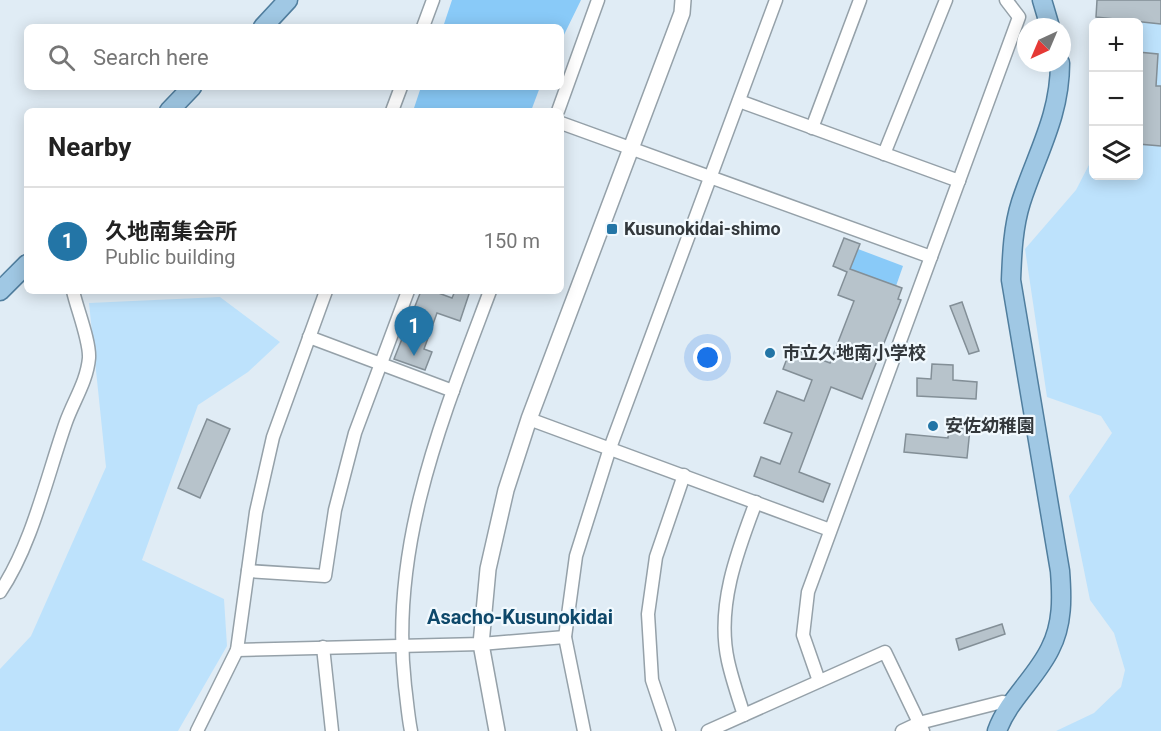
<!DOCTYPE html>
<meta charset="utf-8">
<style>
:root{--surface:#fff;--page:#f6f6f6;--text:#222;--muted:#767676;--line:#e0e0e0;--accent:#2375a6}
body{margin:0;font-family:Roboto,"Noto Sans JP",sans-serif;background:var(--page);color:var(--text)}
.controls{position:absolute;right:18px;top:18px;display:grid;overflow:hidden;border-radius:9px;box-shadow:0 3px 15px #0003}
.controls button{width:54px;height:54px;display:grid;place-items:center;padding:0;border:0;border-bottom:2px solid var(--line);background:var(--surface);color:var(--text);font:30px sans-serif}
.compass{position:absolute;left:1017px;top:18px;width:54px;height:54px;border-radius:50%;background:var(--surface);box-shadow:0 3px 15px #0003;rotate:224deg}
.you{position:absolute;left:708px;top:358px;width:21px;height:21px;margin:-15px;border:4px solid #fff;border-radius:50%;background:#1a73e8;box-shadow:0 0 0 9px #1a73e833}
.badge{display:grid;place-items:center;width:39px;height:39px;border-radius:50%;background:var(--accent);color:#fff;font-size:20px;font-weight:700}
.pin{position:absolute;translate:-50% -50px;filter:drop-shadow(0 2px 3px #0008)}
.pin::after{content:'';position:absolute;top:32px;width:21px;height:18px;background:inherit;clip-path:polygon(0 0,100% 0,50% 100%)}
.list{margin:0;padding:0;list-style:none}
h2{display:flex;justify-content:space-between;align-items:center;height:78px;margin:0;padding:0 24px;font-size:26px}
h2 small{font-size:20px;font-weight:400;color:var(--muted)}
.list li{display:grid;grid-template-columns:39px 1fr auto;gap:18px;align-items:center;box-sizing:border-box;height:108px;padding:0 24px;border-top:2px solid var(--line)}
.list b{display:block;font-size:22px;white-space:nowrap}
.list p{margin:0;font-size:20px;white-space:nowrap;color:var(--muted)}
.list em{font-size:20px;font-style:normal;color:var(--muted)}
.icon{flex:none;width:33px;height:33px;fill:none;stroke:currentColor;stroke-width:2;stroke-linecap:round;stroke-linejoin:round}
.map{position:relative;flex:none;width:1161px;height:731px;overflow:hidden}
.search{position:absolute;background:var(--surface);box-shadow:0 3px 15px #0003;left:24px;top:24px;width:540px;height:66px;display:flex;align-items:center;gap:15px;box-sizing:border-box;padding:0 21px;border-radius:9px;color:var(--muted);font-size:22px}
.panel{position:absolute;background:var(--surface);box-shadow:0 3px 15px #0003;left:24px;top:108px;width:540px;height:186px;border-radius:9px}
.map>svg:first-child{display:block}
</style>
<div class="map">
<svg width="1161" height="731" viewBox="0 0 1161 731">
<rect width="100%" height="100%" fill="#e0ecf5"/>
<g fill="#bde2fc">
<path d="M1113,0h48v731h-105l38,-18 27,-26 4,-17 -11,-37 -24,-33 -21,-104 43,-63 -11,-17 -54,-19 -22,-148 51,-59 17,-33 1,19h44v-154h-27z"/>
<path d="M220,297l60,45 -32,30 -50,33 -56,155 82,39 3,47 -49,85h-178v-62l31,-33 75,-169 -17,-164z"/>
</g>
<g fill="#89caf8">
<path d="M452,0h129l-20,41v-14h-118z"/>
<path d="M421,87h119l-9,24h-118z"/>
<path d="M858,249l45,17 -7,20 -46,-17z"/>
</g>
<g fill="#b7c3cb" stroke="#838f97" stroke-width="1.5">
<path d="M1097,0h64v24l-65,-7z"/>
<path d="M1138,52l20,2 -2,32h5v60l-23,-2z"/>
<path d="M844,238l16,6 -10,25 52,19 -4,11 3,1 -39,99 -31,-12 -32,85 31,12 -7,18 -69,-26 7,-19 19,7 12,-31 -28,-10 13,-32 27,10 8,-21 -29,-11 8,-21 39,15 24,-62 -16,-6 9,-23 -14,-6z"/>
<path d="M421,291h12l19,7 3,-7h15l-10,30 -23,-8 -13,36 8,3 -7,18 -31,-11z"/>
<path d="M962,302l17,49 -10,3 -19,-48z"/>
<path d="M932,364l21,1v15l24,2 -1,17 -59,-3v-18l14,1z"/>
<path d="M207,419l23,10 -30,69 -22,-10z"/>
<path d="M949,427l21,2 -3,29 -63,-6 2,-18 42,4z"/>
<path d="M1002,624l3,10 -46,16 -3,-11z"/>
</g>
<g fill="none" stroke-linecap="round" stroke-linejoin="round">
<g stroke="#95a1a9" stroke-width="15">
<g id="minor">
<path d="M423,27l10,-27"/>
<path d="M739,101l220,80"/>
<path d="M392,111l9,-24"/>
<path d="M558,111l40,-111"/>
<path d="M561,123l370,134"/>
<path d="M812,128l48,-128"/>
<path d="M884,154l62,-154"/>
<path d="M309,337l144,54"/>
<path d="M529,419l301,111"/>
<path d="M248,571l77,5 10,-66 20,-77 53,-142"/>
<path d="M0,592c32,-47 47,-116 66,-170 8,-22 21,-41 23,-64 1,-17 -12,-49 -16,-67"/>
<path d="M323,647l9,84"/>
<path d="M237,650l244,-6 84,-7"/>
<path d="M819,681l-16,-46 5,-43 211,-575 -13,-17"/>
<path d="M744,715c-6,-18 -12,-36 -16,-54 -12,-54 9,-109 28,-159"/>
<path d="M197,731l40,-81 19,-138 17,-75 53,-146"/>
<path d="M411,731c-3,-15 -4,-30 -6,-45 -16,-140 37,-267 85,-395"/>
<path d="M584,731l-19,-94 11,-81 34,-108 166,-448"/>
<path d="M669,731l-17,-51 -4,-66 8,-57 28,-82"/>
<path d="M708,731l177,-79 38,79"/>
<path d="M902,731l17,-8 83,-21 10,1"/>
</g>
</g>
<g stroke="#95a1a9" stroke-width="18">
<path id="tertiary" d="M497,731l-16,-87 7,-75 18,-79 23,-71 153,-406 1,-13"/>
</g>
<g stroke="#507e9e" stroke-width="21">
<g id="primary">
<path d="M1042,0l8,27"/>
<path d="M263,27l25,-27"/>
<path d="M169,111l23,-24"/>
<path d="M0,291l27,-27"/>
<path d="M997,731c11,-31 39,-53 53,-82 13,-25 12,-52 10,-78l-49,-291c1,-26 2,-53 10,-78 16,-49 39,-86 39,-139"/>
</g>
</g>
<use href="#minor" stroke="#fff" stroke-width="12"/>
<use href="#tertiary" stroke="#fff" stroke-width="15"/>
<use href="#primary" stroke="#a0c8e4" stroke-width="18"/>
</g>
<g fill="#2375a6" stroke="#f1f9fe" stroke-width="2">
<rect x="606" y="223" width="12" height="12" rx="3"/>
<circle cx="770" cy="353" r="6"/>
<circle cx="933" cy="426" r="6"/>
</g>
<g text-anchor="middle" stroke-width="4.5" stroke-linejoin="round" paint-order="stroke">
<g font-size="18" font-weight="bold" fill="#33383c" stroke="#f1f9fe" text-anchor="start">
<text x="624" y="235">Kusunokidai-shimo</text>
<text x="782" y="359">市立久地南小学校</text>
<text x="945" y="432">安佐幼稚園</text>
</g>
<g font-size="20" font-weight="bold" fill="#0e486a" stroke="#f1f9fe">
<text x="520" y="624">Asacho-Kusunokidai</text>
</g>
</g>
</svg>
<div class="controls">
<button>+</button>
<button>−</button>
<button><svg class="icon" aria-label="layers" viewBox="0 0 24 24"><path d="M12 4l9 5-9 5-9-5zM3 14l9 5 9-5"/></svg></button>
</div>
<svg class="compass" viewBox="-18 -18 36 36"><path d="M0-13l5 13h-10z" fill="#e53935"/><path d="M0 13l5-13h-10z" fill="#767676"/></svg>
<div class="you"></div>
<div class="pin badge" style="left:414px;top:356px">1</div>
<div class="search"><svg class="icon" aria-label="search" viewBox="0 0 24 24"><circle cx="10" cy="10" r="6"/><path d="M15 15l6 6"/></svg>Search here</div>
<section class="panel">
<h2>Nearby<small></small></h2>
<ul class="list">
<li><span class="badge">1</span><div><b>久地南集会所</b><p>Public building</p></div><em>150 m</em></li>
</ul>
</section>
</div>
